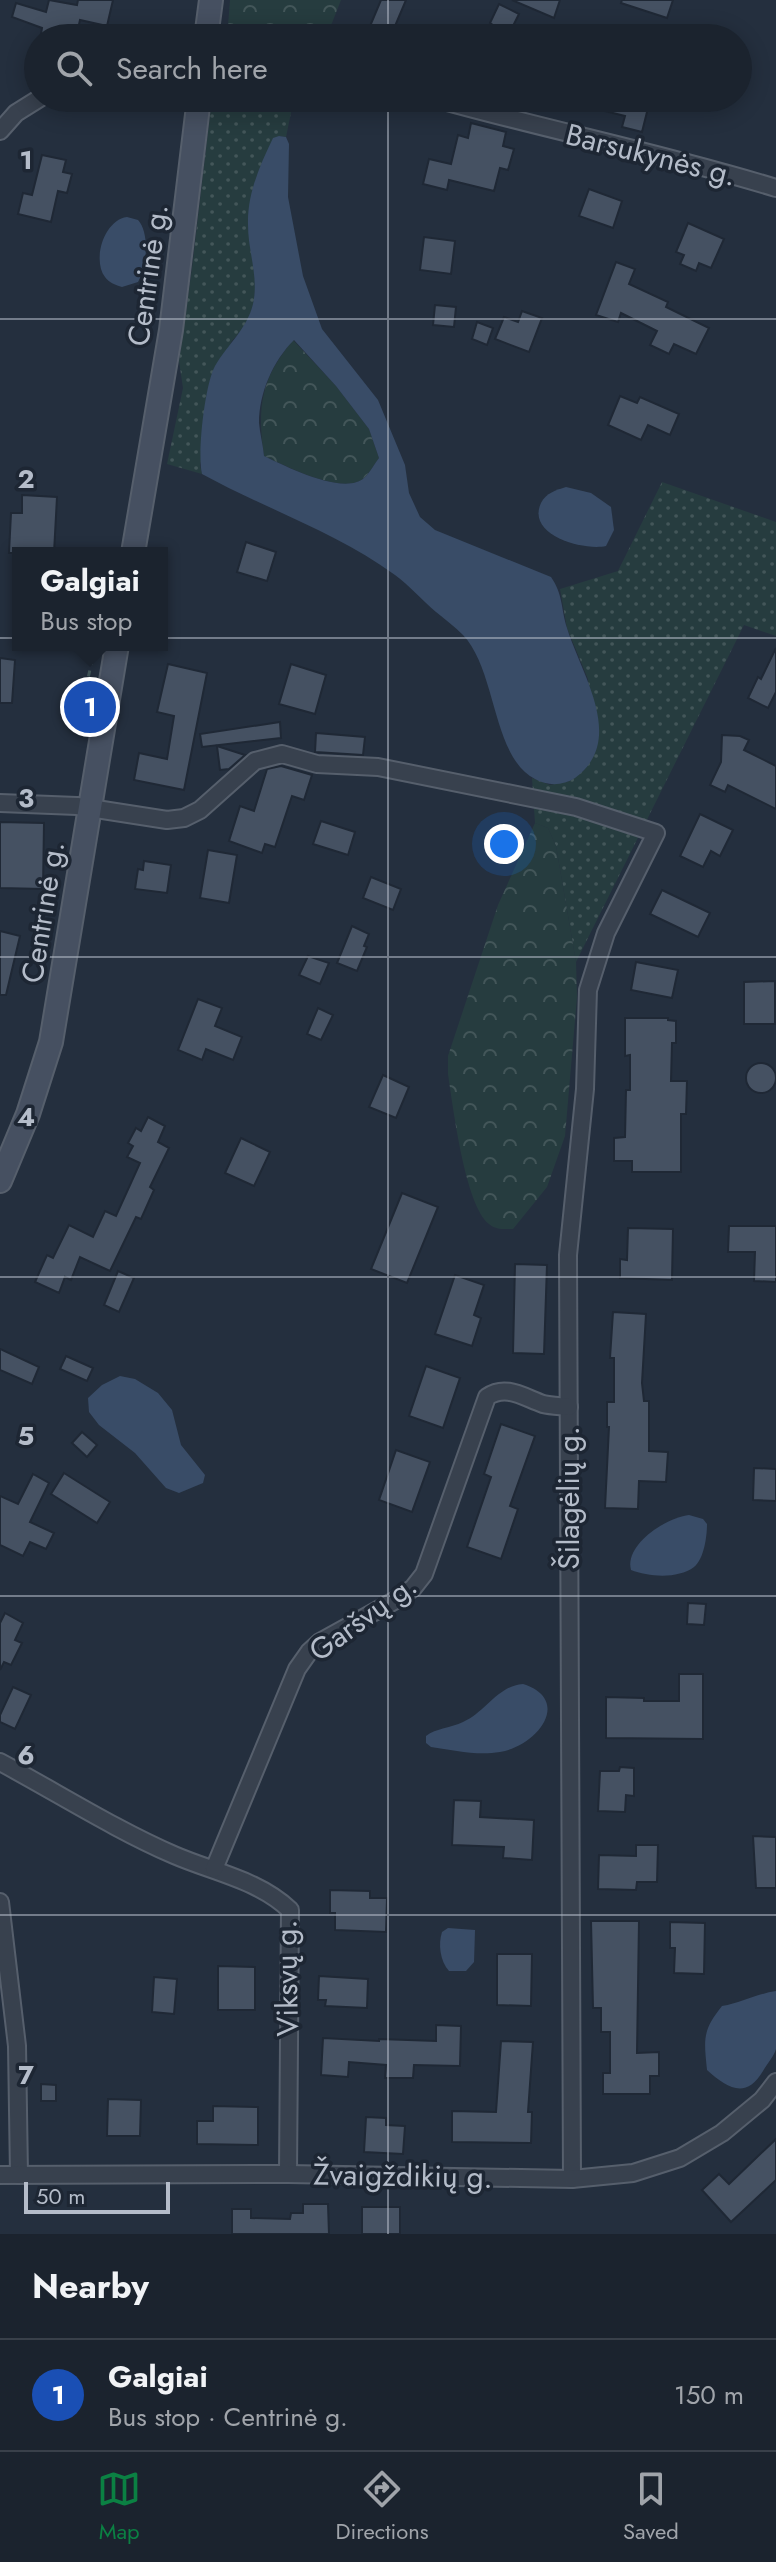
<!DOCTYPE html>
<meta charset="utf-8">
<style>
:root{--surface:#1b232e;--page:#282f3a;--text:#f1f3f6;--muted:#a0a4aa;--line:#39404a;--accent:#0b8043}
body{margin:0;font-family:Jost,sans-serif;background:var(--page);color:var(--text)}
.scale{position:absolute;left:24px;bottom:20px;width:146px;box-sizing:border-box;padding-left:8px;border:4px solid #b4bcc9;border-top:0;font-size:22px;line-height:28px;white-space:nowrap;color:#b4bcc9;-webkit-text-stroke:6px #1d2633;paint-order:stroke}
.you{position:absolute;left:504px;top:844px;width:28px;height:28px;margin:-20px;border:6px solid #fff;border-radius:50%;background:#1a73e8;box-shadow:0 0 0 12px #1a73e833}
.badge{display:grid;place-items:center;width:52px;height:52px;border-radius:50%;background:var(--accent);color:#fff;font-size:26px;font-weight:700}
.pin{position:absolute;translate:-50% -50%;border:4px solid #fff;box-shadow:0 2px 8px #0006}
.popup{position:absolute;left:12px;top:547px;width:156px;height:104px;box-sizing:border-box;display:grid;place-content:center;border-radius:0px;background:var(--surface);filter:drop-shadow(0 2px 6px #0005);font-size:26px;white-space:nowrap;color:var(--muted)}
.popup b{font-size:30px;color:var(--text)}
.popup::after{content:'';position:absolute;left:50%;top:100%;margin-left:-16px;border:16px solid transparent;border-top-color:var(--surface)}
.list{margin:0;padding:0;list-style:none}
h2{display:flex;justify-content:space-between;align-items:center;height:104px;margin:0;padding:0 32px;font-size:34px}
h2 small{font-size:26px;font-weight:400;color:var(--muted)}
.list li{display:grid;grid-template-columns:52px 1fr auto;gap:24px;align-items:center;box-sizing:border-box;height:112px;padding:0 32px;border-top:2px solid var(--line)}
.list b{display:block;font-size:30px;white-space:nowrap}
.list p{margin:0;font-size:26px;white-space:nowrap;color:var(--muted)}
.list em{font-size:26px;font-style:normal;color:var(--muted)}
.icon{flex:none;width:44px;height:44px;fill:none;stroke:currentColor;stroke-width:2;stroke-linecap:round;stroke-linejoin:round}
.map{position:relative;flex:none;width:776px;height:2234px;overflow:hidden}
.search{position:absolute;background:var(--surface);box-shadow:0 4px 20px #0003;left:24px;right:24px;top:24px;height:88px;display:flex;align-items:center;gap:20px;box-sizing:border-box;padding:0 28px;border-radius:44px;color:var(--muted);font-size:30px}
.sheet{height:216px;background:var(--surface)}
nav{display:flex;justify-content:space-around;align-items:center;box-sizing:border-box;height:112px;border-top:2px solid var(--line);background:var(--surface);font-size:22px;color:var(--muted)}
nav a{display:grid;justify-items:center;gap:4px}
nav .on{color:var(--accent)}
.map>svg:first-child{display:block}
</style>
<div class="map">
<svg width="776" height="2234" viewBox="0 0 776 2234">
<defs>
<pattern id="green-dots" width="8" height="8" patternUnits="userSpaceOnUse" patternTransform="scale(2)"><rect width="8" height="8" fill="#263c3f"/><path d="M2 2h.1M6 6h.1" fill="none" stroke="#435659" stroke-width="1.8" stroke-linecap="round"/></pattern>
<pattern id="forest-crowns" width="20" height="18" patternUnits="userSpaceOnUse" patternTransform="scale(2)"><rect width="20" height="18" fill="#263c3f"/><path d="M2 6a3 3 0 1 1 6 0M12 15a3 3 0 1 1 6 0" fill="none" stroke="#435659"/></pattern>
</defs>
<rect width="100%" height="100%" fill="#242f3e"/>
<g fill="url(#green-dots)">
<path d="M212,98h82l-8,39 -7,-1 -31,89 8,55 -2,22 -7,22 -16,18 -31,123 2,9 -35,-10 16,-76 -4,-27 13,-93z"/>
<path d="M662,482l114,40v114l-32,-11 -168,337 -20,-116 -8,-18 -13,-5 -3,-45 18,7 20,-4 14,-11 9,-14 -5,-77 -21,-51 -7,-39 58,-18z"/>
</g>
<g fill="url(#forest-crowns)">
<path d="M230,0h111l-15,38h-93l-5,-12z"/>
<path d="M293,340l43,46 33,43 10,29c-5,6 -9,15 -15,20 -20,18 -78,-12 -100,-22 -7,-50 -3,-77 29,-116z"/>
<path d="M535,823l13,5 8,18 20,116 1,35 -12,139 -18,51 -34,42c-9,0 -17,1 -24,-5 -24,-19 -36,-117 -41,-150v-18l50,-151z"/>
</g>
<g fill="#394c67" fill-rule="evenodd">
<path d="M279,136l7,1 3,7 -1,53 15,79 19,53 56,71 27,65 4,28 11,24 15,13 116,47c12,17 10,32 16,51 14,46 60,112 8,150 -12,8 -28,8 -40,1 -43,-22 -38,-108 -72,-144 -8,-8 -18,-16 -27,-23 -14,-12 -26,-26 -41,-37 -59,-43 -129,-66 -193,-101 -5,-21 3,-90 13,-108 13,-22 32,-37 38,-62 6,-27 -5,-52 -5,-79 -1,-31 12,-60 25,-87zM294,340l42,46 33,43 10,29c-5,6 -9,15 -15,20 -20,18 -79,-12 -100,-22 -1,-11 -4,-22 -5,-33 0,-30 14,-62 35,-83z"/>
<path d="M127,217l11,3c12,13 9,47 0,62l-16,5c-6,-2 -13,-4 -17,-10 -13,-17 -1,-57 22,-60z"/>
<path d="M566,487l25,6 20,14 3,23 -8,16c-23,5 -80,-11 -65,-43 5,-10 15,-13 25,-16z"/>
<path d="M120,1376l15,3 23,14 14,17 9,35 24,30 -2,8 -24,10 -13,-5 -31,-35 -36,-28 -10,-13 -1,-14 14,-13z"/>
<path d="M689,1515l14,4 4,5c0,12 -3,35 -13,43 -16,12 -45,10 -63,3 -7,-26 37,-53 58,-55z"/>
<path d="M523,1684c50,16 14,62 -23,68 -23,4 -47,-2 -69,-5l-5,-4v-7c10,-8 25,-8 37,-14 23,-10 34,-36 60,-38z"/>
<path d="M448,1928l27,2 -1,32 -8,9h-17c-9,-10 -11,-27 -7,-39z"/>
<path d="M776,1991c0,16 0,43 0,58 -2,7 -9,15 -13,22 -17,29 -36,17 -56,-1 -3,-31 -5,-39 15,-64 19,-3 34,-12 54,-15z"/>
</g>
<g fill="#455162" stroke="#1f2835" stroke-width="2">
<path d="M49,0l28,5 1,-5h35l-6,26 -27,-6 -4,18h-20l-15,-4 1,-6 -30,-11 4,-14 30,9z"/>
<path d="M381,0h25l-16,38h-25z"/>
<path d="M512,0h48l-6,18z"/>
<path d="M622,0h51l-6,18 -46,-15z"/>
<path d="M499,4l20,10 -12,24h-20l6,-13 -3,-2z"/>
<path d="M578,98h61l11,2 -8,32 -20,-5 3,-11 -48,-12z"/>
<path d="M471,123l35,9 -3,14 11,3 -6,21 -8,-2 -6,23 -45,-11 -2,10 -24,-6 6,-25 22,5 7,-29 10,3z"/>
<path d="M42,155l24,5 -3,12 9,2 -5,19 -9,-2 -7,31 -33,-8 5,-21 9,2z"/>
<path d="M589,189l33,12 -9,27 -34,-12z"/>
<path d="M688,223l36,16 -13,29 -12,-5 -3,8 -16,-7 4,-9 -8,-3z"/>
<path d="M424,237l31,4 -4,33 -31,-4z"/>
<path d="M616,262l19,7 -6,15 39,18 -2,5 43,21 -13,26 -22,-10 -5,10 -19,-9 7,-14 -36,-18 -3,9 -22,-7z"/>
<path d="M435,305l21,2 -2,20 -21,-2z"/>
<path d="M522,311l20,7 -13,34 -34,-13 9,-22 14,5z"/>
<path d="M477,322l16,6 -6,17 -15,-6z"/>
<path d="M620,396l17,7 3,-6 39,17 -9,21 -22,-10 -7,15 -33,-15z"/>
<path d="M22,495l35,2 -3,56h-45l2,-40h11z"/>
<path d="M246,542l30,10 -9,29 -30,-9z"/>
<path d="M776,648v44l-8,16 -20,-10 10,-21 3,2z"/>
<path d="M0,658l15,2 -3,43h-12z"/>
<path d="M168,664l39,9 -23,117 -50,-10 5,-27 28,6 7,-43 -17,-4z"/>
<path d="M291,664l35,11 -11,39 -36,-10z"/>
<path d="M280,722l1,16 -79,9 -2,-13z"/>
<path d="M316,733l49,4 -2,18 -48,-3z"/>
<path d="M722,735l18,1 9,4 -5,10 32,16v43l-48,-24 -3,7 -15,-7 11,-23z"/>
<path d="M217,746l28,9 -16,14 -9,1z"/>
<path d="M281,766l31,9 -8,25 -12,-4 -17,51 -10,-3 -3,9 -33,-12 11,-35 14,5 13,-42z"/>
<path d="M700,814l33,16 -13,26 -9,-5 -8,16 -23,-11z"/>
<path d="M321,821l34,11 -7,23 -35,-11z"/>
<path d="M0,822l44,1 -1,66 -43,-1z"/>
<path d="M208,850l29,5 -8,48 -29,-5z"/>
<path d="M144,861l27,4 -4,28 -32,-4 3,-20 5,1z"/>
<path d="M371,877l30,12 -8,21 -30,-12z"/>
<path d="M662,890l48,23 -12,24 -48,-23z"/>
<path d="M352,926l17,8 -5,12 3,1 -10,24 -20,-8z"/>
<path d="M0,931l20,5 -14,59h-6z"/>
<path d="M308,956l21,7 -9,21 -21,-9z"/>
<path d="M636,962l42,8 -6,28 -41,-8z"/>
<path d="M775,981v43h-31v-42z"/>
<path d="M198,999l24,9 -7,18 27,11 -9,23 -27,-11 -4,11 -24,-10z"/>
<path d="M318,1008l15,7 -12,25 -14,-6z"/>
<path d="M625,1018h43v2l8,1v22h-4l-1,38h16l-1,33h-5v58h-49v-11h-18v-23l11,-1 1,-47h4v-35l-5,1z"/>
<circle cx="761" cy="1078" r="15"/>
<path d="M383,1075l26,12 -13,31 -27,-11z"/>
<path d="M148,1117l17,9 -7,16 11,6 -19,39 4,3 -13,29 -5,-2 -26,54 -30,-14 -9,23 -6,-3 -6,16 -24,-11 12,-27 6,3 16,-33 24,12 12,-26 11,5 24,-53 -13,-6 6,-11 -5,-3 8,-15 5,3z"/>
<path d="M241,1138l29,14 -16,34 -29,-13z"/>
<path d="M402,1193l36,14 -31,76 -36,-14z"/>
<path d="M729,1226h47v56l-22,-1 1,-29h-27z"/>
<path d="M628,1228l45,1 -1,51 -52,-2v-19l7,1z"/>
<path d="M515,1264l32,1 -3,89 -31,-1z"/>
<path d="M118,1271l16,7 -15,34 -15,-7z"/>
<path d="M455,1275l29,10 -10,30 7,3 -9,28 -37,-12z"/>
<path d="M613,1312l33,2 -4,69 2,18h5v50l19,1 -2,30 -27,-1 -1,28 -33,-1 4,-81h-2v-25h7v-44h-4z"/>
<path d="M0,1349l39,18 -7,17 -32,-14z"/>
<path d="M66,1356l27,12 -6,13 -27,-12z"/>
<path d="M426,1366l34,12 -17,50 -34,-12z"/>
<path d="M501,1424l34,12 -25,70 8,3 -17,50 -34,-12 24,-70 -7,-3z"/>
<path d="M82,1432l15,13 -10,12 -15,-14z"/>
<path d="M396,1450l34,12 -18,50 -33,-12z"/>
<path d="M754,1468l22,1v32l-23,-1z"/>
<path d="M64,1473l46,29 -13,21 -46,-29z"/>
<path d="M33,1474l16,9 -19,39 24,11 -8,16 -16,-7 -7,14 -23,-11v-49l18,8z"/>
<path d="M688,1603l18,1 -2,21 -17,-1z"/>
<path d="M5,1613l18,10 -8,17 7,3 -11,22 -7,-3 -4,8v-47z"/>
<path d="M679,1674h24v65l-97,-1v-41l38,1v3h35z"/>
<path d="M13,1687l18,8 -16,34 -15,-7v-7z"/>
<path d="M620,1767l14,1v28l-8,-1 -1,17 -27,-1 2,-40h19z"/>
<path d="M454,1800l27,1 -1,16 54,3 -2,40 -29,-2 1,-11 -52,-2z"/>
<path d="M753,1836l23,1v51h-20z"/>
<path d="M636,1845h22l-1,37h-20l-1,8 -38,-1 1,-34 37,1z"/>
<path d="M330,1890l40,1v7h17l-1,34 -51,-2v-17h-5z"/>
<path d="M591,1921h48l-2,132 22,-1v24h-9v18h-47v-21h7v-41h-9v-24h-8z"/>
<path d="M670,1922l35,1 -1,51 -30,-1 1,-25h-5z"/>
<path d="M497,1954h35l-1,52 -34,-1z"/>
<path d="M218,1966l37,1v43h-37z"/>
<path d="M319,1976l49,3 -1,29 -42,-2 1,-6h-8z"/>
<path d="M154,1977l23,2 -3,35 -22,-2z"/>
<path d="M436,2025l25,1 -1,40 -46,-1 -1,13h-28l1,-13 -37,-3 -1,15 -27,-2 2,-37 56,3v-2l57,2z"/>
<path d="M501,2041l32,1 -5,70h4l-1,31 -79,-1v-31l44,1z"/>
<path d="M41,2084l15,1v16h-15z"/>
<path d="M108,2099l33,1 -1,36h-33z"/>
<path d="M213,2106l45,1v38l-61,-1v-23h16z"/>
<path d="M366,2117l20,1v7l19,1 -2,28 -39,-2z"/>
<path d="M776,2139v41l-45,42 -29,-32 17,-16 10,10z"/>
<path d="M303,2204h25l1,30h-97v-25h19v9l39,1 1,-6h12z"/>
<rect x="362" y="2207" width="38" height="27"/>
</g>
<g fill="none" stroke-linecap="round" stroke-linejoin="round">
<g stroke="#565f6c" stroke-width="20">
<g id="street">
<path d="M147,38l13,-2 12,2"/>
<path d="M433,98c114,32 230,55 343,90"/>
<path d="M0,131l16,-18 24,-15"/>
<path d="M0,803l77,3 90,14 17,-2 16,-8 55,-49 27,-7 35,10 61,3 198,40 80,26 -50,100 -18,57 -3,99 -17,166 4,924"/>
<path d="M0,1762c56,30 116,68 174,93 39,17 85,25 116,55l-2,264"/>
<path d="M214,1869l83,-200 12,-17 11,-10 74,-41 19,-13 11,-14 63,-177c19,-13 36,0 56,7 8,2 17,2 26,3"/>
<path d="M0,1902l17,144 2,129"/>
<path d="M0,2175l288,-1 284,5 61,-6 47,-15 42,-25 40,-33 14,-18"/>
</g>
</g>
<g stroke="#565f6c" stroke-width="26">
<g id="secondary">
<path d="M206,38l5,-38"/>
<path d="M133,553l38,-223 28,-232"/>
<path d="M0,1181l28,-67 23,-72 66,-397"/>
</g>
</g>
<path stroke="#44595c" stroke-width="3" stroke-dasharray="6 6" stroke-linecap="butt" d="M80,735l-2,-12 15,-67"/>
<use href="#street" stroke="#38414e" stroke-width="16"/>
<use href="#secondary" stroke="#465061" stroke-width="22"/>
</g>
<path fill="none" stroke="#b4bcc9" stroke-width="2" stroke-opacity="0.55" d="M388,0v38M388,98v2136M0,319h776M0,638h776M0,957h776M0,1277h776M0,1596h776M0,1915h776"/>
<g text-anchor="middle" stroke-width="7" stroke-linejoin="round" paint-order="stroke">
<g font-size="30" fill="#b4bcc9" stroke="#1d2633">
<text transform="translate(651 155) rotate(14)" y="10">Barsukynės g.</text>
<text transform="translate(148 275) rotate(-82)" y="10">Centrinė g.</text>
<text transform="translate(43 912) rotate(-81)" y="10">Centrinė g.</text>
<text transform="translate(569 1498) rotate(-90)" y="10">Šilagėlių g.</text>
<text transform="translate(363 1618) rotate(-36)" y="10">Garšvų g.</text>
<text transform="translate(287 1978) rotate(-91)" y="10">Viksvų g.</text>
<text transform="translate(403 2176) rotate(1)" y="10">Žvaigždikių g.</text>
</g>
</g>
<g font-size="26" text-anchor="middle" font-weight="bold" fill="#b4bcc9" stroke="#1d2633" stroke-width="7" stroke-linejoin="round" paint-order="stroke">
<text x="26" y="169">1</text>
<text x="26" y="488">2</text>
<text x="26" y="807">3</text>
<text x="26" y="1126">4</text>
<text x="26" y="1445">5</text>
<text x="26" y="1764">6</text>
<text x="26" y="2084">7</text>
</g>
</svg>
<div class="scale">50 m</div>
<div class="you"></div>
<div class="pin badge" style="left:90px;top:707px;background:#1a4fb4">1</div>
<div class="popup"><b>Galgiai</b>Bus stop</div>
<div class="search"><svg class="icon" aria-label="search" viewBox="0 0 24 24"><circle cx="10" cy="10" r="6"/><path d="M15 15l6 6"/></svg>Search here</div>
</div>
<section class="sheet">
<h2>Nearby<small></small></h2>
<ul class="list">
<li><span class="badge" style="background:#1a4fb4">1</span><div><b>Galgiai</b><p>Bus stop · Centrinė g.</p></div><em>150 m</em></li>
</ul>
</section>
<nav>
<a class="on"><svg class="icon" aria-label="map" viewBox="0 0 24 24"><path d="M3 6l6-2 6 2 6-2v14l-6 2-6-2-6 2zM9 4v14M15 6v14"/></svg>Map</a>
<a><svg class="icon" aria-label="directions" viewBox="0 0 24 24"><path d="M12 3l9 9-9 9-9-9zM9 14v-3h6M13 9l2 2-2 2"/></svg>Directions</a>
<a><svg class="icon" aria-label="saved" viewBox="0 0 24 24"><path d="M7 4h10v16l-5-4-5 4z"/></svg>Saved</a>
</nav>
